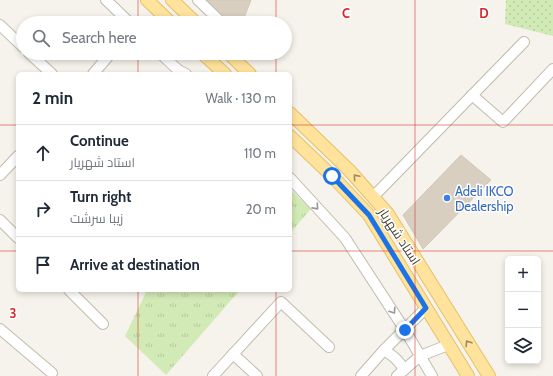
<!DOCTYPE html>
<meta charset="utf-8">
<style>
:root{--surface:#fff;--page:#f6f6f7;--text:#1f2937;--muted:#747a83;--line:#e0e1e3}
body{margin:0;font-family:Cabin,Cairo,sans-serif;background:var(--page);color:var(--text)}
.controls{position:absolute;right:12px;bottom:12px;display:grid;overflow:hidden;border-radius:6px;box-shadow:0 2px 6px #0003}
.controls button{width:36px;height:36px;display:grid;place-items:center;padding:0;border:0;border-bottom:1px solid var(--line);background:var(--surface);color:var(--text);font:20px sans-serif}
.stop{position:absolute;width:12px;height:12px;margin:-9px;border:3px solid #1a73e8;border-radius:50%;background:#fff}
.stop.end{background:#1a73e8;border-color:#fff;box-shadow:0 1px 4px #0008}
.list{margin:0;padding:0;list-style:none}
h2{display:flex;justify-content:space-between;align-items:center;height:52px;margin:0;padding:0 16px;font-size:17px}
h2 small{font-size:13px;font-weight:400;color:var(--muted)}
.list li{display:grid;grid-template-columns:26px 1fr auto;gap:12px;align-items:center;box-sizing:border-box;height:56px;padding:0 16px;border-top:1px solid var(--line)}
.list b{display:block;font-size:15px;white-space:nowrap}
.list p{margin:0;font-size:13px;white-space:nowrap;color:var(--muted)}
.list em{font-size:13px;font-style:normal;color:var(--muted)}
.icon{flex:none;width:22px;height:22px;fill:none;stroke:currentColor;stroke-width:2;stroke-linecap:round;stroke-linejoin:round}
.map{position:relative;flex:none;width:553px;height:376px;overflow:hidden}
.search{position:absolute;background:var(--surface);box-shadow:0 2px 6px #0003;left:16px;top:16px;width:276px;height:44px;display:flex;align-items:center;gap:10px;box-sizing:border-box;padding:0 14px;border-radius:22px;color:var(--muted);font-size:15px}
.panel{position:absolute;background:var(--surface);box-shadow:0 2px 6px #0003;left:16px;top:72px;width:276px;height:220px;border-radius:6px}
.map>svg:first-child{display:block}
</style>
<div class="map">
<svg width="553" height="376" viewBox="0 0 553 376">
<defs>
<pattern id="park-tufts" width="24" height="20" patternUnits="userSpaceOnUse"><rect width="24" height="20" fill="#d2eab5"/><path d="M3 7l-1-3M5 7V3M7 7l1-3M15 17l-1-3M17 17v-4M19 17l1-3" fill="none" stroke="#b6ca9c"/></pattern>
<pattern id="garden-dots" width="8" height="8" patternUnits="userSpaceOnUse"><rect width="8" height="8" fill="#d2eab5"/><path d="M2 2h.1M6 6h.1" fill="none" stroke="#b6ca9c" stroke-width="1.8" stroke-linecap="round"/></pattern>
</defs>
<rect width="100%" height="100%" fill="#f6f3ec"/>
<g fill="url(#park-tufts)">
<path d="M290,189l21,20 -21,24z"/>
<path d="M147,290h93l-74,85 -41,-39z"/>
</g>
<path fill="url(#garden-dots)" d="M506,0h47v36l-48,-12z"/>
<g fill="#d8cfc1" stroke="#d3c7b4">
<path d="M194,0h57l-9,23h-24z"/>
<path d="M461,155l30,25 -68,69 -20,-34z"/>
</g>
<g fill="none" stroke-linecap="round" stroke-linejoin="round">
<g stroke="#c2bbae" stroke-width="12">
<g id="minor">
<path d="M106,0l24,23"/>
<path d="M198,0l24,23"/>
<path d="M0,25l23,22"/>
<path d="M29,53l23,21"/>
<path d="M160,53l18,17 8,4"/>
<path d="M93,74l18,-21"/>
<path d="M472,95l31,27 50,-53"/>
<path d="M0,175l18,-19"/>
<path d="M290,178l55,60 60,92 27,46"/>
<path d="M373,197l151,-155"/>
<path d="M0,220l18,18"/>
<path d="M69,290l34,34"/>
<path d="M0,329l52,44"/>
<path d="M384,350c9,6 15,10 20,20"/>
<path d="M233,354l24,22"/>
<path d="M213,376l68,-74 48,45"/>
<path d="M361,376l23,-26 42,-42"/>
<path d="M397,376l23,-20 28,-11"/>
</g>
</g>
<g stroke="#e6c16a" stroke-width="14">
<g id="major">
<path d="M147,0l24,23"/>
<path d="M172,0l24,23"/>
<path d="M202,53l23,21"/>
<path d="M228,53l22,21"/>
<path d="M290,113l60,58 38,43 101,162"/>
<path d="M290,136l42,40 37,39 99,161"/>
</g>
</g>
<use href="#minor" stroke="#fff" stroke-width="10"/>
<use href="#major" stroke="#ffe39c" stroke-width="12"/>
</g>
<defs><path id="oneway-chevron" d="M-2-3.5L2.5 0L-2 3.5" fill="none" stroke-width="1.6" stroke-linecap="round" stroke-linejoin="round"/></defs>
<g stroke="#9c8c66">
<use href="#oneway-chevron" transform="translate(356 177) rotate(-131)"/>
<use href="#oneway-chevron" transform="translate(468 343) rotate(-122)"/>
</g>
<g stroke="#9c9892">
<use href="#oneway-chevron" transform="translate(316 207) rotate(48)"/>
<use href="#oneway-chevron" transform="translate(393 311) rotate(57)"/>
</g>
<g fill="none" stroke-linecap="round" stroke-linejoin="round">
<path stroke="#1a73e8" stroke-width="5" d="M332,176l37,39 57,93 -21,22"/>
</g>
<path fill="none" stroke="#d62828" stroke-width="1" stroke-opacity="0.55" d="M138,0v23M276,0v23M415,0v376M138,53v21M276,53v21M0,125h18M290,125h263M0,251h18M290,251h263M138,290v86M276,290v86"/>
<circle fill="#3f7fe0" stroke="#fff" stroke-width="1.5" cx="447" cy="198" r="4"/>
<g text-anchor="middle" stroke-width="3" stroke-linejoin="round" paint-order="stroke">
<g font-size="13" fill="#366cbe" stroke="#fff" text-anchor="start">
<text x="455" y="196">Adeli IKCO<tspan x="455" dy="15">Dealership</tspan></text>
</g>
<g font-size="13" fill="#4b4439" stroke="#fff">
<text transform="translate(400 236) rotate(57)" y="5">استاد شهریار</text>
</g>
</g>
<g font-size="13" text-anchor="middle" font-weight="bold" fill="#d62828" stroke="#fff" stroke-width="3" stroke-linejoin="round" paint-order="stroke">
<text x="346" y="18">C</text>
<text x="484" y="18">D</text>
<text x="13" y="318">3</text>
</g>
</svg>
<div class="controls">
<button>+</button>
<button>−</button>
<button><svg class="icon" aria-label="layers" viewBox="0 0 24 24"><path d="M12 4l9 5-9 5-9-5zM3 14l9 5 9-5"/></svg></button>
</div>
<div class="stop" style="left:332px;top:176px"></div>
<div class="stop end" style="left:405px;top:330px"></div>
<div class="search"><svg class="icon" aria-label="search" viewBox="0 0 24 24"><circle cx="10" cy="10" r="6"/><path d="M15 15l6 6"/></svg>Search here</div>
<section class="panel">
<h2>2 min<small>Walk · 130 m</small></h2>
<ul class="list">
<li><svg class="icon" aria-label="ahead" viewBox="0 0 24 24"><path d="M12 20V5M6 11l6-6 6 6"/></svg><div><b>Continue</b><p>استاد شهریار</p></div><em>110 m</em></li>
<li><svg class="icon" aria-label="right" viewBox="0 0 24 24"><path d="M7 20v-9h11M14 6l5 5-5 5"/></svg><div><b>Turn right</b><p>زیبا سرشت</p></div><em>20 m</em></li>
<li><svg class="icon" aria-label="arrive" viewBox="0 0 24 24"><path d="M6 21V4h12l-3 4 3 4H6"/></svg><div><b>Arrive at destination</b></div></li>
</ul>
</section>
</div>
